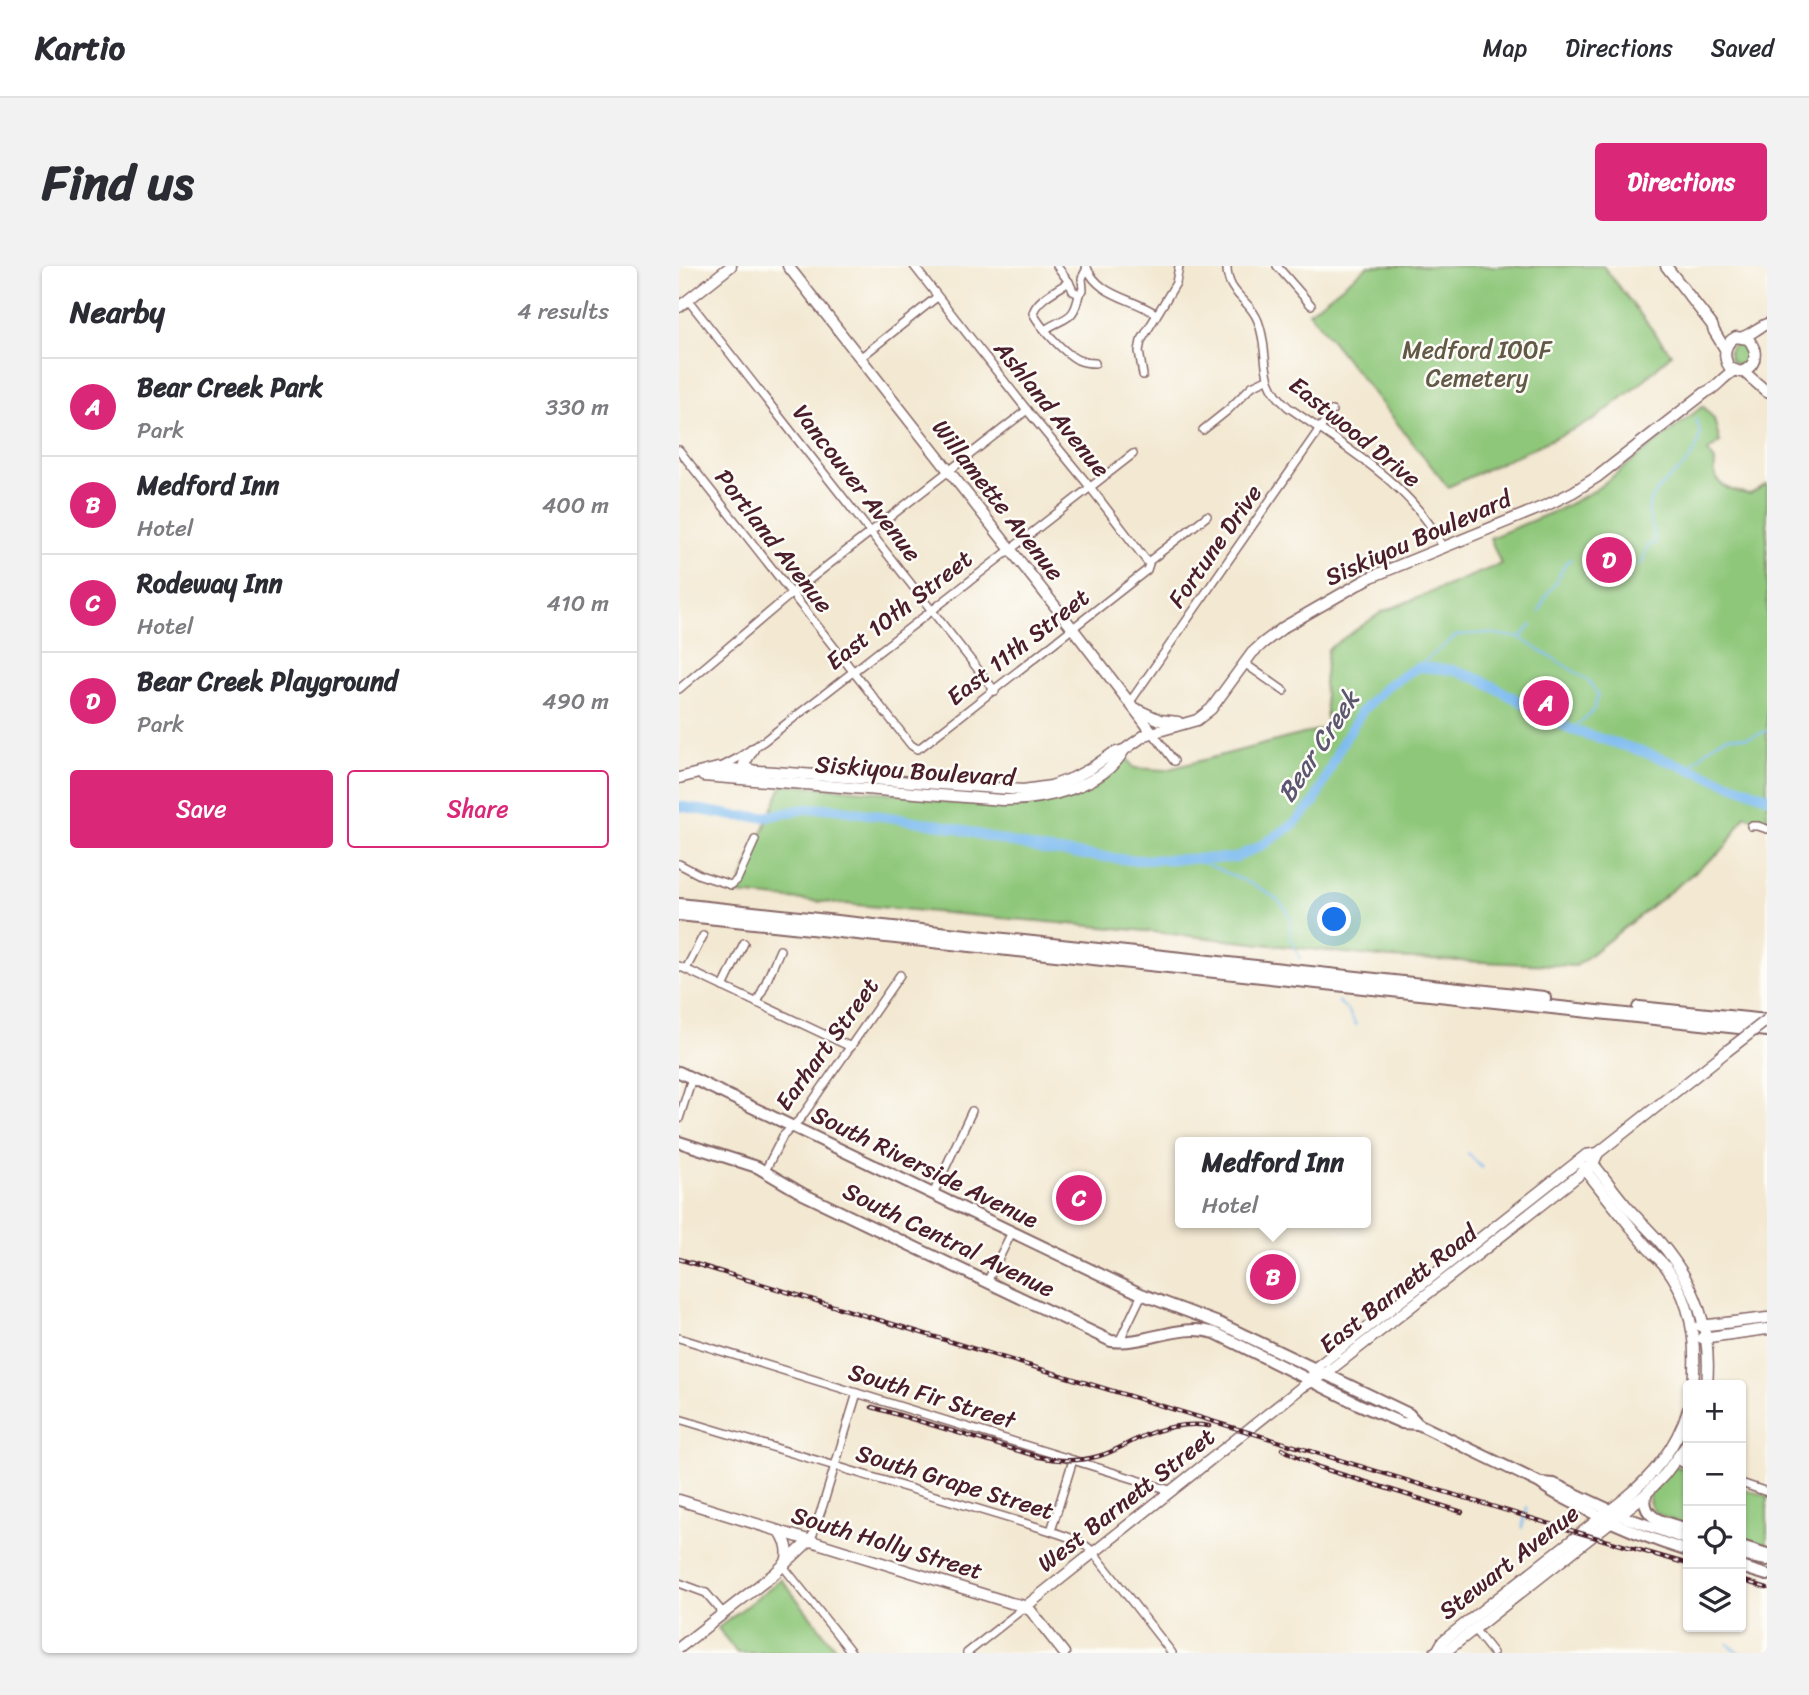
<!DOCTYPE html>
<meta charset="utf-8">
<style>
:root{--surface:#fff;--page:#f2f2f3;--text:#2b2b33;--muted:#7c7c81;--line:#e1e1e2;--accent:#db2777}
body{margin:0;font-family:Sriracha,sans-serif;background:var(--page);color:var(--text)}
.controls{position:absolute;right:21px;bottom:21px;display:grid;overflow:hidden;border-radius:7px;box-shadow:0 2px 5px #0004}
.controls button{width:63px;height:63px;display:grid;place-items:center;padding:0;border:0;border-bottom:2px solid var(--line);background:var(--surface);color:var(--text);font:35px sans-serif}
.you{position:absolute;left:656px;top:654px;width:24px;height:24px;margin:-18px;border:5px solid #fff;border-radius:50%;background:#1a73e8;box-shadow:0 0 0 10px #1a73e833}
.badge{display:grid;place-items:center;width:46px;height:46px;border-radius:50%;background:var(--accent);color:#fff;font-size:23px;font-weight:700}
.pin{position:absolute;translate:-50% -50%;border:4px solid #fff;box-shadow:0 2px 7px #0006}
.popup{position:absolute;left:496px;top:871px;width:196px;height:91px;box-sizing:border-box;display:grid;place-content:center;border-radius:7px;background:var(--surface);filter:drop-shadow(0 2px 5px #0005);font-size:23px;white-space:nowrap;color:var(--muted)}
.popup b{font-size:26px;color:var(--text)}
.popup::after{content:'';position:absolute;left:50%;top:100%;margin-left:-14px;border:14px solid transparent;border-top-color:var(--surface)}
.list{margin:0;padding:0;list-style:none}
h2{display:flex;justify-content:space-between;align-items:center;height:91px;margin:0;padding:0 28px;font-size:30px}
h2 small{font-size:23px;font-weight:400;color:var(--muted)}
.list li{display:grid;grid-template-columns:46px 1fr auto;gap:21px;align-items:center;box-sizing:border-box;height:98px;padding:0 28px;border-top:2px solid var(--line)}
.list b{display:block;font-size:26px;white-space:nowrap}
.list p{margin:0;font-size:23px;white-space:nowrap;color:var(--muted)}
.list em{font-size:23px;font-style:normal;color:var(--muted)}
.actions{display:flex;gap:14px;padding:21px 28px}
.actions a{flex:1;padding:16px 0;border:2px solid var(--accent);border-radius:7px;text-align:center;font-size:24px;color:var(--accent)}
.actions .main{background:var(--accent);color:#fff}
.icon{flex:none;width:38px;height:38px;fill:none;stroke:currentColor;stroke-width:2;stroke-linecap:round;stroke-linejoin:round}
.map{position:relative;flex:none;width:1088px;height:1387px;overflow:hidden;border-radius:7px}
header{display:flex;align-items:center;gap:42px;box-sizing:border-box;height:98px;padding:0 35px;background:var(--surface);border-bottom:2px solid var(--line)}
header strong{font-size:33px}
nav{display:flex;gap:38px;margin-inline-start:auto;font-size:24px}
.intro{display:flex;align-items:center;justify-content:space-between;box-sizing:border-box;height:168px;padding:0 42px}
h1{margin:0;font-size:49px}
.button{padding:18px 32px;border-radius:7px;background:var(--accent);color:#fff;font-size:24px;font-weight:700}
main{display:flex;gap:42px;padding:0 42px}
aside{flex:1;background:var(--surface);border-radius:7px;box-shadow:0 2px 5px #0004}
.map>svg:first-child{display:block}
</style>
<header>
<strong>Kartio</strong>
<nav><a>Map</a><a>Directions</a><a>Saved</a></nav>
</header>
<div class="intro"><h1>Find us</h1><a class="button">Directions</a></div>
<main>
<aside>
<h2>Nearby<small>4 results</small></h2>
<ul class="list">
<li><span class="badge">A</span><div><b>Bear Creek Park</b><p>Park</p></div><em>330 m</em></li>
<li><span class="badge">B</span><div><b>Medford Inn</b><p>Hotel</p></div><em>400 m</em></li>
<li><span class="badge">C</span><div><b>Rodeway Inn</b><p>Hotel</p></div><em>410 m</em></li>
<li><span class="badge">D</span><div><b>Bear Creek Playground</b><p>Park</p></div><em>490 m</em></li>
</ul>
<div class="actions"><a class="main">Save</a><a>Share</a></div>
</aside>
<div class="map">
<svg width="1088" height="1387" viewBox="0 0 1088 1387">
<rect width="100%" height="100%" fill="#fdfcf7"/>
<filter id="ink" filterUnits="userSpaceOnUse"><feTurbulence type="fractalNoise" baseFrequency=".0143" numOctaves="2"/><feDisplacementMap in="SourceGraphic" scale="14" xChannelSelector="R" yChannelSelector="G"/><feConvolveMatrix kernelMatrix="1 2 1 2 8 2 1 2 1" color-interpolation-filters="sRGB"/></filter>
<filter id="wash" filterUnits="userSpaceOnUse"><feTurbulence type="fractalNoise" baseFrequency=".00686" numOctaves="4" result="noise"/><feDisplacementMap in="SourceGraphic" scale="28" xChannelSelector="R" yChannelSelector="G"/><feGaussianBlur stdDeviation="1.57" result="paint"/><feColorMatrix in="noise" values="0 0 0 0 0 0 0 0 0 0 0 0 0 0 0 0 0 1.4 0 .05"/><feComposite in="paint" operator="in"/></filter>
<g filter="url(#wash)">
<rect width="100%" height="100%" fill="#f3e8d1"/>
<g fill="#8fc77a" stroke="#6c7352" stroke-width="2">
<path d="M689,0h235l68,88 -30,29 -47,37 -146,67 -139,-175z"/>
<circle cx="1061" cy="88" r="11"/>
<path d="M1024,140l11,13 6,23 -12,9 7,10c0,4 -1,8 0,12 3,16 22,19 35,21l17,-10v339l-22,-8 -20,33 -149,118 -186,-8 -255,-28 -399,-36 47,-110 228,19 97,-32 18,-14 8,11 31,2 157,-41 5,-6 -3,-40 4,-34 54,-37 119,-48 -11,-26 68,-28 36,-19z"/>
<path d="M996,1200l13,4v55c-15,-5 -47,-10 -37,-34 3,-7 18,-19 24,-25z"/>
<path d="M1062,1222l26,8v54l-26,-8z"/>
<path d="M102,1313l1,1 57,73h-102l-19,-25z"/>
</g>
<g fill="none" stroke-linecap="round" stroke-linejoin="round">
<g stroke="#7dbbf0" stroke-width="2">
<path d="M960,299l4,-4 5,-16 7,-2c0,-13 -8,-26 -6,-39 2,-6 6,-9 9,-14 8,-9 15,-15 24,-22 8,-7 18,-24 18,-34 -1,-6 -3,-11 -5,-16"/>
<path d="M860,346l7,-16 11,-15 7,-16 7,-6"/>
<path d="M841,372l68,42 10,15 -5,16 -21,19"/>
<path d="M739,401l39,-32 32,-2 31,5 12,-13"/>
<path d="M1009,502l28,-26 14,-6 18,2 19,-7"/>
<path d="M515,592c24,15 87,30 96,59 2,5 -1,11 0,16 1,9 7,18 10,26"/>
<path d="M659,735l11,11 7,13"/>
<path d="M789,887l14,15"/>
<path d="M843,1262l5,-21"/>
<path d="M1048,1377l3,3 10,7"/>
</g>
<path stroke="#7dbbf0" stroke-width="10" d="M0,540l56,10 29,1 41,-8 24,-1 112,17 102,25 87,10 105,-2 29,-14 30,-20 21,-23 25,-54 22,-36 26,-26 30,-18 36,3 29,11 89,49 66,20 129,47"/>
</g>
</g>
<g filter="url(#ink)">
<g fill="none" stroke-linecap="round" stroke-linejoin="round">
<g stroke="#856565" stroke-width="10">
<g id="street">
<path d="M378,0l12,16 4,9 6,3 4,-4 -1,-12 5,-10"/>
<path d="M407,0c13,31 45,31 70,48"/>
<path d="M548,0c-1,28 23,33 31,55 13,34 -2,58 30,86 56,40 123,76 155,140"/>
<path d="M598,0l34,39"/>
<path d="M390,16c-12,8 -32,17 -36,31 7,14 31,40 45,47 5,2 11,3 17,3"/>
<path d="M9,34l307,391"/>
<path d="M366,64c19,-14 29,-7 34,-36"/>
<path d="M181,92l77,-61"/>
<path d="M464,109l-4,-24 2,-10 35,-58 3,-17"/>
<path d="M524,164l25,-20 24,-24 15,-7"/>
<path d="M0,184l232,295 6,4 4,-2 226,-177 2,-6 -59,-77 -63,-77 -113,-144"/>
<path d="M469,296l59,-46"/>
<path d="M565,397l40,28"/>
<path d="M0,423l112,-95 236,-184"/>
<path d="M451,436l202,-291"/>
<path d="M473,466l22,29"/>
<path d="M40,502l19,-10 26,-17 369,-287"/>
<path d="M1072,560h7l9,3"/>
<path d="M0,598l21,11 31,10 6,-5 18,-40"/>
<path d="M0,700l172,81"/>
<path d="M7,703l17,-33"/>
<path d="M44,721l21,-44"/>
<path d="M78,737l23,-53"/>
<path d="M0,853l13,-41"/>
<path d="M86,905l18,-35 18,-18 99,-143"/>
<path d="M254,928l39,-83"/>
<path d="M308,1016l25,-50"/>
<path d="M0,1072l494,153"/>
<path d="M440,1076l23,-48"/>
<path d="M0,1153l372,112c16,6 31,9 43,22l78,100"/>
<path d="M998,1194l11,6"/>
<path d="M1062,1217l26,9"/>
<path d="M372,1265l22,-71"/>
<path d="M130,1275l4,-7 10,-29 34,-112"/>
<path d="M104,1300l69,87"/>
<path d="M0,1317l27,10 17,20"/>
<path d="M795,1363l19,24"/>
<path d="M288,1387l58,-46"/>
</g>
</g>
<g stroke="#856565" stroke-width="13">
<g id="secondary">
<path d="M109,0l285,363 79,103"/>
<path d="M987,0l46,59 2,6 11,18"/>
<path d="M0,41l52,-41"/>
<path d="M1057,71l12,2c11,12 9,28 -8,33l-10,-4c-8,-11 -6,-25 6,-31z"/>
<path d="M1064,71c9,-3 15,-10 24,-13"/>
<path d="M1064,105l24,21"/>
<path d="M457,443l24,11 18,2"/>
<path d="M73,504l-4,-1 -4,-5 9,-15"/>
<path d="M24,510l299,24c39,1 102,-13 122,-50"/>
<path d="M0,512l39,-10 305,22 28,-4 22,-8 17,-9 23,-16 11,-3 21,-15 52,-15 14,-11 41,-56 11,-10 21,-16 87,-50 176,-72 26,-13 24,-15 109,-85c11,-4 17,-16 28,-21"/>
<path d="M910,893c14,16 26,34 40,50 10,11 20,21 30,32 37,43 53,87 48,144"/>
<path d="M904,901c20,25 40,51 61,76 6,9 15,15 22,24 26,34 31,77 27,118"/>
<path d="M1021,1060l67,-8"/>
<path d="M1023,1072l65,-9"/>
<path d="M634,1107l1,-4 8,-6 264,-208 12,-2"/>
<path d="M0,1234l332,103 10,2 10,6 33,42"/>
<path d="M101,1265c6,10 10,19 6,31"/>
<path d="M346,1341l277,-220 23,-13 268,-210 5,-11 129,-102"/>
<path d="M0,1382l95,-74 35,-33"/>
<path d="M759,1384l11,-1 197,-155 19,-20 23,-31"/>
<path d="M755,1387l4,-3 5,-9 179,-140c31,-25 54,-53 66,-91"/>
</g>
</g>
<g stroke="#856565" stroke-width="14">
<g id="primary">
<path d="M0,806l462,222 80,30 188,90 9,10"/>
<path d="M0,876l78,25 46,27 308,147c36,4 68,-19 104,-8l143,71 44,19 16,1 122,59c14,12 31,18 47,27 33,17 66,30 101,41"/>
<path d="M861,1217l14,1 73,34 61,22"/>
<path d="M967,1228c-6,27 23,29 42,35"/>
<path d="M1062,1280l26,8"/>
<path d="M1062,1289l26,5"/>
<path d="M1062,1301l26,8"/>
</g>
</g>
<g stroke="#856565" stroke-width="16">
<g id="highway">
<path d="M0,639l865,93"/>
<path d="M0,648l1088,116"/>
<path d="M960,742l128,13"/>
</g>
</g>
<use href="#street" stroke="#fff" stroke-width="7"/>
<use href="#secondary" stroke="#fff" stroke-width="10"/>
<use href="#primary" stroke="#fff" stroke-width="10"/>
<use href="#highway" stroke="#fff" stroke-width="12"/>
<g stroke="#4a1f2b" stroke-width="4.5">
<g id="rail">
<path d="M0,993l901,274 108,31"/>
<path d="M193,1141l167,50c20,4 40,5 60,-1 14,-4 27,-12 40,-18 21,-10 47,-16 70,-12"/>
<path d="M603,1183l36,18 144,45"/>
<path d="M1062,1314l26,8"/>
</g>
</g>
<use href="#rail" stroke="#fdfcf7" stroke-width="2" stroke-dasharray="5" stroke-linecap="butt"/>
<g stroke="#856565" stroke-width="13" stroke-linecap="butt">
<path id="secondary-bridge" d="M1048,785l40,-31"/>
</g>
<use href="#secondary-bridge" stroke="#fff" stroke-width="10"/>
</g>
</g>
<g text-anchor="middle" stroke-width="5" stroke-linejoin="round" paint-order="stroke">
<g font-size="24" fill="#625a47" stroke="#fdfcf7">
<text x="798" y="92">Medford IOOF<tspan x="798" dy="28">Cemetery</tspan></text>
</g>
<g font-size="24" fill="#4a1f2b" stroke="#fdfcf7">
<text transform="translate(373 143) rotate(51)" y="8">Ashland Avenue</text>
<text transform="translate(676 166) rotate(39)" y="8">Eastwood Drive</text>
<text transform="translate(178 217) rotate(52)" y="8">Vancouver Avenue</text>
<text transform="translate(319 234) rotate(52)" y="8">Willamette Avenue</text>
<text transform="translate(739 272) rotate(-24)" y="8">Siskiyou Boulevard</text>
<text transform="translate(95 275) rotate(52)" y="8">Portland Avenue</text>
<text transform="translate(536 280) rotate(-55)" y="8">Fortune Drive</text>
<text transform="translate(220 344) rotate(-38)" y="8">East 10th Street</text>
<text transform="translate(339 381) rotate(-38)" y="8">East 11th Street</text>
<text transform="translate(236 505) rotate(4)" y="8">Siskiyou Boulevard</text>
<text transform="translate(148 778) rotate(-54)" y="8">Earhart Street</text>
<text transform="translate(246 901) rotate(26)" y="8">South Riverside Avenue</text>
<text transform="translate(270 974) rotate(26)" y="8">South Central Avenue</text>
<text transform="translate(719 1023) rotate(-38)" y="8">East Barnett Road</text>
<text transform="translate(253 1130) rotate(17)" y="8">South Fir Street</text>
<text transform="translate(276 1216) rotate(17)" y="8">South Grape Street</text>
<text transform="translate(447 1234) rotate(-38)" y="8">West Barnett Street</text>
<text transform="translate(208 1277) rotate(17)" y="8">South Holly Street</text>
<text transform="translate(830 1296) rotate(-38)" y="8">Stewart Avenue</text>
</g>
<g font-size="26" font-style="italic" fill="#5c5670" stroke="#fdfcf7">
<text transform="translate(639 480) rotate(-57)" y="9">Bear Creek</text>
</g>
</g>
</svg>
<div class="controls">
<button>+</button>
<button>−</button>
<button><svg class="icon" aria-label="locate" viewBox="0 0 24 24"><circle cx="12" cy="12" r="6"/><path d="M12 2v4M12 18v4M2 12h4M18 12h4"/></svg></button>
<button><svg class="icon" aria-label="layers" viewBox="0 0 24 24"><path d="M12 4l9 5-9 5-9-5zM3 14l9 5 9-5"/></svg></button>
</div>
<div class="you"></div>
<div class="pin badge" style="left:867px;top:437px">A</div>
<div class="pin badge" style="left:594px;top:1011px">B</div>
<div class="popup"><b>Medford Inn</b>Hotel</div>
<div class="pin badge" style="left:400px;top:932px">C</div>
<div class="pin badge" style="left:930px;top:294px">D</div>
</div>
</main>
